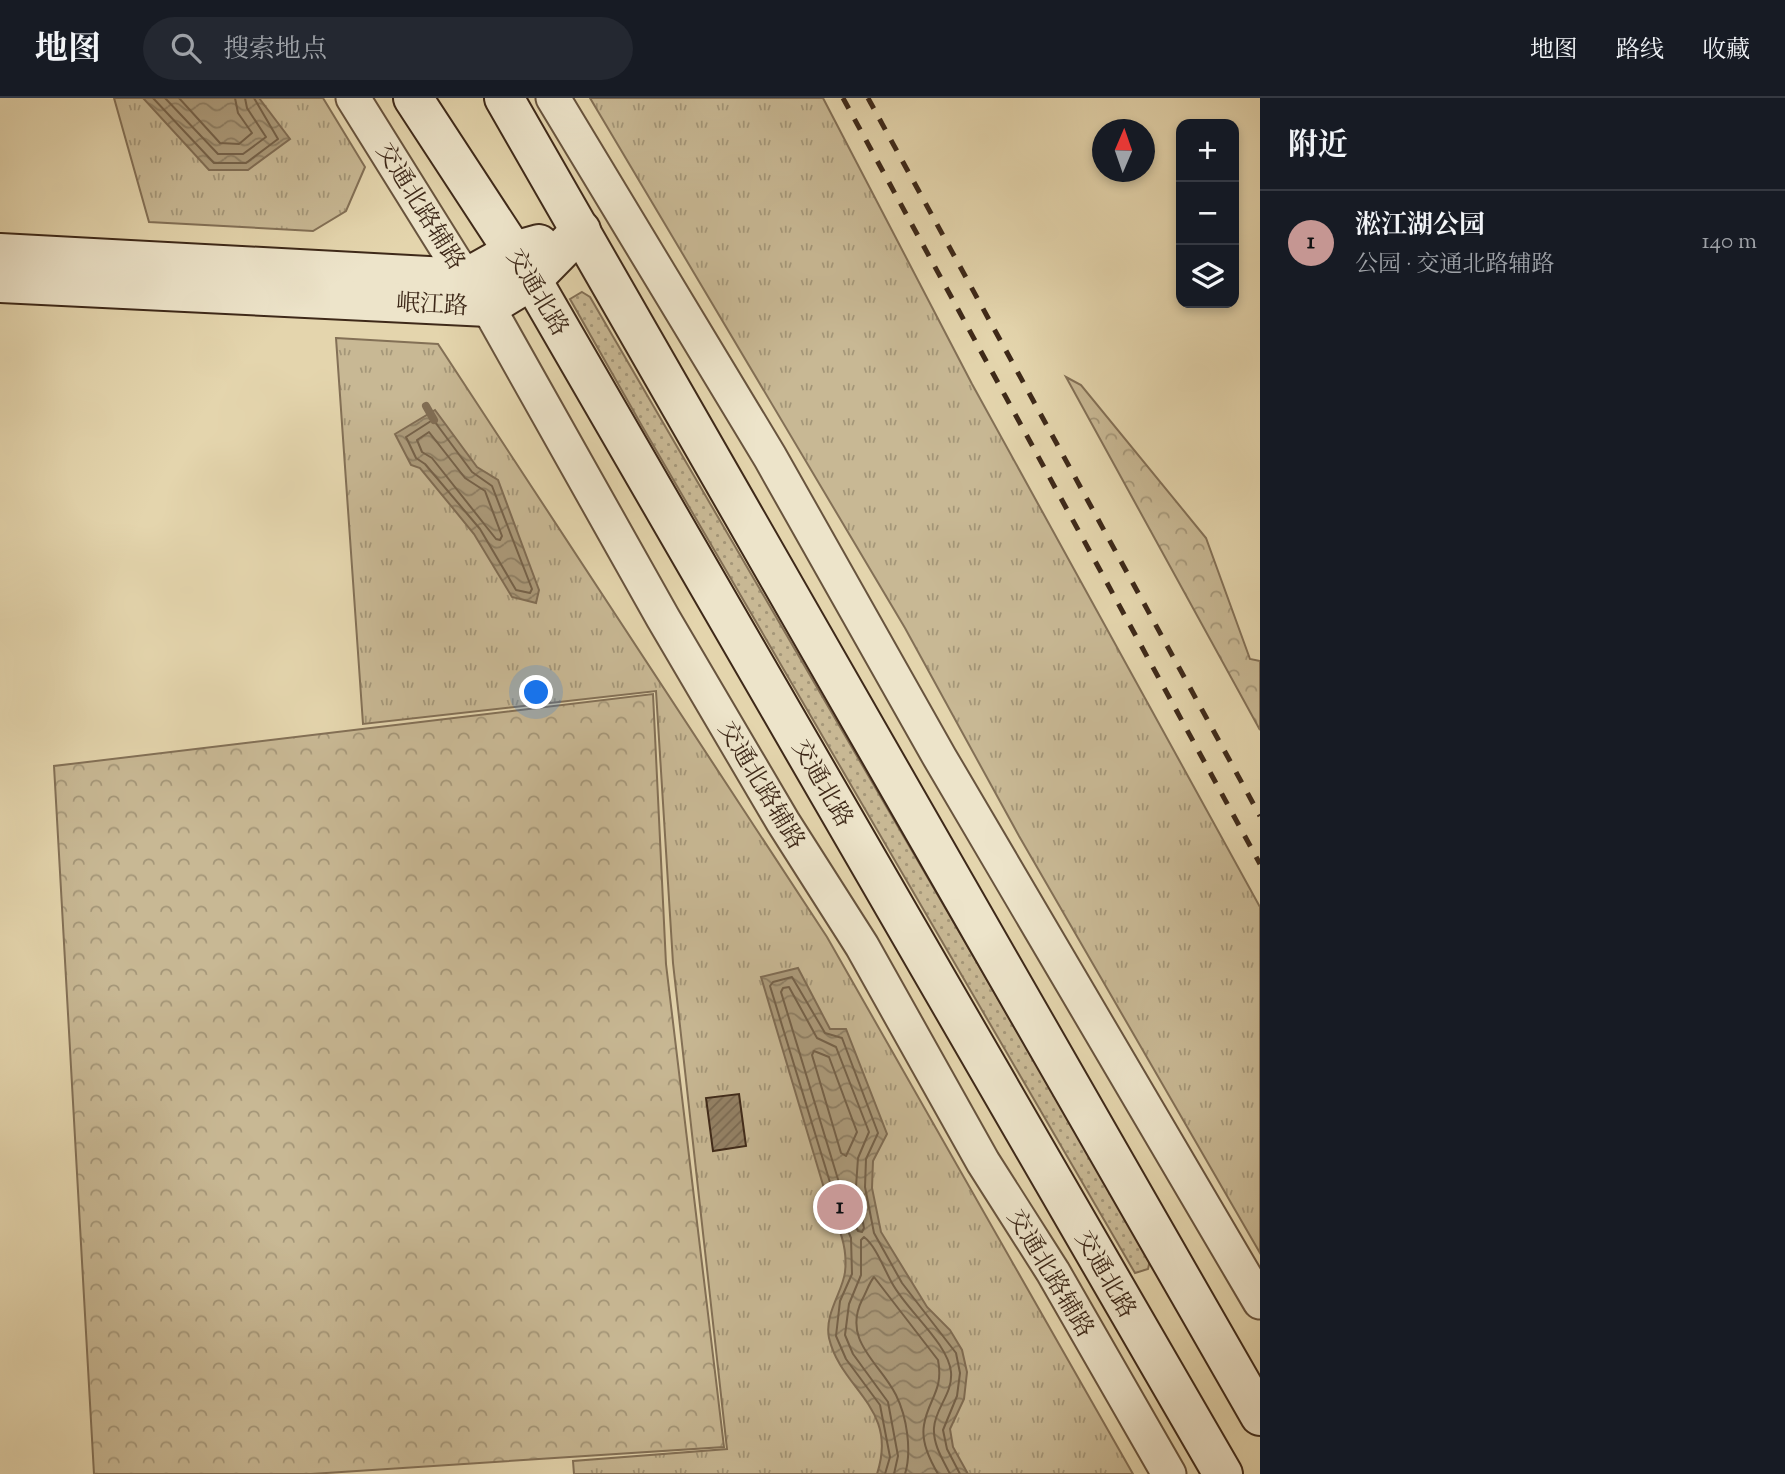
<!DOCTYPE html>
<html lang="zh">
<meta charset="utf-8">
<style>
:root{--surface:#171b24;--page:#242831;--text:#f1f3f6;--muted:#9ea1a6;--line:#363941;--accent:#c59692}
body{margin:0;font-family:"Sorts Mill Goudy","Noto Serif SC",serif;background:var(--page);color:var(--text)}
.controls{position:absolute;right:21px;top:21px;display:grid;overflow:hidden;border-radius:14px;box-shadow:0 4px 10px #0003}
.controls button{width:63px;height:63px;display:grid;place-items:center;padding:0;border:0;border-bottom:2px solid var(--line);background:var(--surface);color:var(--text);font:35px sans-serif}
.compass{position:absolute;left:1092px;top:21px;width:63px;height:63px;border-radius:50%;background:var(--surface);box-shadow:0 4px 10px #0003;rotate:2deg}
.you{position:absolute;left:537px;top:595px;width:24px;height:24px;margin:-18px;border:5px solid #fff;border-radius:50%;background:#1a73e8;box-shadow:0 0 0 10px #1a73e833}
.badge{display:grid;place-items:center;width:46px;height:46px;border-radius:50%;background:var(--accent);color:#111;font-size:23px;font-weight:700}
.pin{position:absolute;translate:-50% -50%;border:4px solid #fff;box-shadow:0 2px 7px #0006}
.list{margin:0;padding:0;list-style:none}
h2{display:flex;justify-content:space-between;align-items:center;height:91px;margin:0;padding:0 28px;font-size:30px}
h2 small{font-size:23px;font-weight:400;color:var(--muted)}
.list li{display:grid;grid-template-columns:46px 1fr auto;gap:21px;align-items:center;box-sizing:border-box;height:105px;padding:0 28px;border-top:2px solid var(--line)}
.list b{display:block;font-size:26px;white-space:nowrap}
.list p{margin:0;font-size:23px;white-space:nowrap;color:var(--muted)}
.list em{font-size:23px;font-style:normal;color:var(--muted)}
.icon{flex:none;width:38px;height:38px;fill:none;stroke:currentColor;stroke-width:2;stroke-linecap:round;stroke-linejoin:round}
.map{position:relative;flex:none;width:1260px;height:1376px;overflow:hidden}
header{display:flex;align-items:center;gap:42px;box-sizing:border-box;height:98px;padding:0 35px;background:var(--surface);border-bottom:2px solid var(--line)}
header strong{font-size:33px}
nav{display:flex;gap:38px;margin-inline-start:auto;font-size:24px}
.search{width:490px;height:63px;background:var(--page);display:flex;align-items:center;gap:18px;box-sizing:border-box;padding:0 24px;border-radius:38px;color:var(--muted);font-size:26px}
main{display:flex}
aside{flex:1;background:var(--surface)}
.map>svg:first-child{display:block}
</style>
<header>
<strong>地图</strong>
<div class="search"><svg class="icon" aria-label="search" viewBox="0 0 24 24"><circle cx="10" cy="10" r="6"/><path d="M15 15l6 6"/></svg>搜索地点</div>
<nav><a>地图</a><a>路线</a><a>收藏</a></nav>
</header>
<main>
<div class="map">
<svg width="1260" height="1376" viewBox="0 0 1260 1376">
<defs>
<pattern id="grass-tufts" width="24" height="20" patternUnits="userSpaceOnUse" patternTransform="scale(1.75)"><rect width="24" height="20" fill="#c8b894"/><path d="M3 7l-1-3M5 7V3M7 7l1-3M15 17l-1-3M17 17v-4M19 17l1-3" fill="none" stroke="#a49678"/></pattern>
<pattern id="forest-crowns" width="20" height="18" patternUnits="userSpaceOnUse" patternTransform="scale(1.75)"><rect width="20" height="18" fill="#c8b894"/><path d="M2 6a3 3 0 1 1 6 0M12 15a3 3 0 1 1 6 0" fill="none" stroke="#a49678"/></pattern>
<pattern id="garden-dots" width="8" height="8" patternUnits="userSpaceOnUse" patternTransform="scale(1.75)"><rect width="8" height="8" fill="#c8b894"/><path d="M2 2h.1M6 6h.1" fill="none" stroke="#a49678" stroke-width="1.8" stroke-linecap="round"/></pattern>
<pattern id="water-waves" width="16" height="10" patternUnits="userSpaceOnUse" patternTransform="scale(1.75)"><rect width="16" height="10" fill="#ac9b7b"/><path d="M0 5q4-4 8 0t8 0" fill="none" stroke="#8d7e64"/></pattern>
<pattern id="building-hatch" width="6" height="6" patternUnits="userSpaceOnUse" patternTransform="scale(1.75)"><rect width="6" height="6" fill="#948266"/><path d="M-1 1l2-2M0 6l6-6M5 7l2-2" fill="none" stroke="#7a6a53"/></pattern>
</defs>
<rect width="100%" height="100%" fill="#e4d5ad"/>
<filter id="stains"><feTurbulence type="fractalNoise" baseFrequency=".00286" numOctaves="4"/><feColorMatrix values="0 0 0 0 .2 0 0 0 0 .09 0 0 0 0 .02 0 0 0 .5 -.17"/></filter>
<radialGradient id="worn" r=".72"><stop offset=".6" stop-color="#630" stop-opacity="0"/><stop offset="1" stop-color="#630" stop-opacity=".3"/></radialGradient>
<g fill="url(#grass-tufts)" stroke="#837056" stroke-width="2">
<path d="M114,0h209l42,69 -19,44 -33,20 -164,-9z"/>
<path d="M590,0h233l149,286 288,523v346l-241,-417 -114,-208z"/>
<path d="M336,240l102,6 389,593 306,537h-559l-1,-13 154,-12 -54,-486 -17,-272 -293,33z"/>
</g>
<g fill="url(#forest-crowns)" stroke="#837056" stroke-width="2">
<path d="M1066,279l15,8 125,153 44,121 10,2v69z"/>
<path d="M653,596l13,270 58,483 -413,27h-217l-40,-708z"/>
</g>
<path fill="url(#garden-dots)" stroke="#837056" stroke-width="2" d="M582,194l8,5 560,963 -2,9 -13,4 -493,-847 -72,-127z"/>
<g fill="url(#water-waves)" stroke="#806d54" stroke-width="2">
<path d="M143,0h116l31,41 -42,31h-39z"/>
<path d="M435,312l42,57 21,13 41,110 -3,13 -24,-6 -38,-63 -54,-66 -9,-3 -16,-31z"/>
<path d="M798,870l32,61h16l41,105 -14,27 -1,27 9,44 46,75 23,23 12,20 5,22 -3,27 -14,30 3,18 15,27h-91c22,-67 -36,-84 -48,-136 -5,-24 14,-47 16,-66 3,-25 -6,-45 -16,-67l-68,-228z"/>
</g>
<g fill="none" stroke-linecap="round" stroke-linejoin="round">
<g stroke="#75624a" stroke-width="2">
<path d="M153,0l61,65h32l32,-24 -24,-41"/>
<path d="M165,0l53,56h25l23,-17 -19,-29 -2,-10"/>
<path d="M179,0l41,45 19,1 13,-11 -14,-20 -3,-15"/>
<path d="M431,323l4,1 37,50 20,14 40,103 -2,4 -14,-3 -36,-61 -55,-65 -9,-6 -10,-21z"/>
<path d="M429,334l36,46 20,13 17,45 -2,4 -4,-1 -64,-81 -10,-6 -5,-12z"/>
<path d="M789,889l28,51 19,9 33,85 -11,26 -2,29 8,41 -2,4 -4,-1 -14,-32 -63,-207 2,-4z"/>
<path d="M814,953l15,6 28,75 -11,24 -5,-3 -29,-98z"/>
<path d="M885,1376l5,-17 -10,-52 -34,-46 -10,-23 4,-35 12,-27 -1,-36 -15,-36 -66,-216 3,-4 19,-5 33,56 17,5 36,95 -12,26 -1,28 9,46 28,50 54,70 4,20 -3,23 -14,34 4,19 13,25"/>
<path d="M894,1376l4,-18 -10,-54 -35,-48 -8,-19 4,-31 12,-29v-35l3,-3c12,9 20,32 28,46 15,28 56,60 59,89 2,22 -16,36 -17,56 -1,17 9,32 16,46"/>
<path d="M905,1376c7,-23 2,-57 -9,-79 -16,-32 -54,-54 -34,-95 4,-7 7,-17 12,-23l64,83c6,31 -10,39 -14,65 -3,17 6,35 14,49"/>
</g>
<path stroke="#806d54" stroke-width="8" d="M426,308l8,14"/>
</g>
<path fill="url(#building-hatch)" stroke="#3e2919" stroke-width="2" d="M739,996l7,52 -33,5 -7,-53z"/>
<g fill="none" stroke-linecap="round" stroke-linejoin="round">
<g stroke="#68543e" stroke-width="37">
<g id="street">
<path d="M353,0l101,162 34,47 175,311 120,204 79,124 121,216 70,110 116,202"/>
<path d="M553,0l217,359 170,301 320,544"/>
</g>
</g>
<g stroke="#3e2919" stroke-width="42">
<g id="secondary">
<path d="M413,0l119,182 691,1194"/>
<path d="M504,0l756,1318"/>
<path d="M0,155l466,25 48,-27 25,-7"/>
<path d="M0,185l488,24 44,-27 49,-50"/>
</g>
</g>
<use href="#street" stroke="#ede4ca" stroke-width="33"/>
<use href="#secondary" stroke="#ede4ca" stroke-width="38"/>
<g stroke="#3e2919" stroke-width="5" stroke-dasharray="12 12" stroke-linecap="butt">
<path d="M843,0l417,766"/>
<path d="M868,0l392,718"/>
</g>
</g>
<g text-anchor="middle" stroke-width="5" stroke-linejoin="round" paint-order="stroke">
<g font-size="24" fill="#3e2919" stroke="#ede4ca">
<text transform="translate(421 108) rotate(58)" y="8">交通北路辅路</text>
<text transform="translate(538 194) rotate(59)" y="8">交通北路</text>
<text transform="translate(432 206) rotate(3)" y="8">岷江路</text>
<text transform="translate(823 685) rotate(60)" y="8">交通北路</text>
<text transform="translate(762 687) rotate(59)" y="8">交通北路辅路</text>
<text transform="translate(1051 1175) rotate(59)" y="8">交通北路辅路</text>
<text transform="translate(1106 1176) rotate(60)" y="8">交通北路</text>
</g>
</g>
<rect width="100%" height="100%" filter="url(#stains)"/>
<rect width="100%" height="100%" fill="url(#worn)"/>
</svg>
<div class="controls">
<button>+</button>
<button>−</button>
<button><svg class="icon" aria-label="layers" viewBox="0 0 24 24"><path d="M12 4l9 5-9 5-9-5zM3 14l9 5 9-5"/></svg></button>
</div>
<svg class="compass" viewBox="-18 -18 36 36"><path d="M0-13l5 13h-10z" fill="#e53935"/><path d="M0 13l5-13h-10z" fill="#9ea1a6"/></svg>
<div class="you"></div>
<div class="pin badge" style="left:840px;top:1109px">1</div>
</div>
<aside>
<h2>附近<small></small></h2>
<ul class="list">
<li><span class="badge">1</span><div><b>淞江湖公园</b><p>公园 · 交通北路辅路</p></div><em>140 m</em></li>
</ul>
</aside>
</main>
